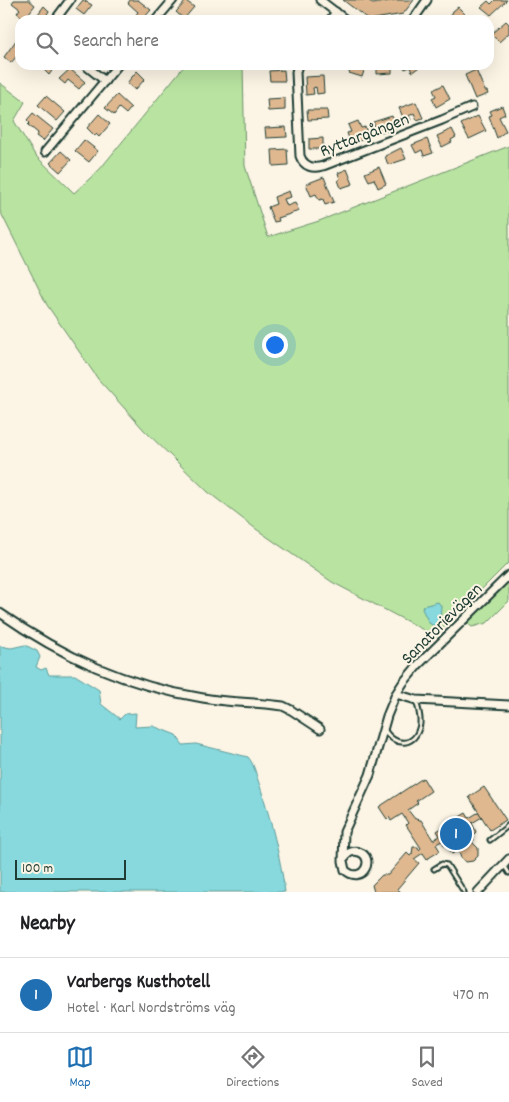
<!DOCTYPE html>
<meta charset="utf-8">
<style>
:root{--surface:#fff;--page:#f2f2f2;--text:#202124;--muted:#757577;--line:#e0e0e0;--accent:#1f6fb2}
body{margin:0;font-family:Dekko,sans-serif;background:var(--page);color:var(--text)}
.scale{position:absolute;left:15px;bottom:12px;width:111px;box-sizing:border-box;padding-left:5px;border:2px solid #1f3d34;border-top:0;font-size:14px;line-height:18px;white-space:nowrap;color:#1f3d34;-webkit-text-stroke:4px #fcf5e5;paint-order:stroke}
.you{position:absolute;left:274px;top:344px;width:18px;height:18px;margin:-12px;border:4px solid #fff;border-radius:50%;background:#1a73e8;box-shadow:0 0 0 8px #1a73e833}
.badge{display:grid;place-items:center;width:32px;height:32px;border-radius:50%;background:var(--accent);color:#fff;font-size:16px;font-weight:700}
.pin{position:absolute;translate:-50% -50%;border:2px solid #fff;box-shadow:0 1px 5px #0006}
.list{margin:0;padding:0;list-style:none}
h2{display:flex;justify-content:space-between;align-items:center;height:65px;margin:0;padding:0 20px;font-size:21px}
h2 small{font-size:16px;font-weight:400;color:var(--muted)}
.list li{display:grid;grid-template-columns:32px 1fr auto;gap:15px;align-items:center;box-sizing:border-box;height:75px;padding:0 20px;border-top:1px solid var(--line)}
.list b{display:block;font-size:19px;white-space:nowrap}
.list p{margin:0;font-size:16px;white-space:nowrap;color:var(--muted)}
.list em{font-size:16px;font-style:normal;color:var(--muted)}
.icon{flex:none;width:28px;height:28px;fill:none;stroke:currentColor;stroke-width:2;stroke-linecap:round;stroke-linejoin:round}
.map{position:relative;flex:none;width:509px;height:892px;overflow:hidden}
.search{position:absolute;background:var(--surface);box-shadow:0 5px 20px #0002;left:15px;right:15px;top:15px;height:55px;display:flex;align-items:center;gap:12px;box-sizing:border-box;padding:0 18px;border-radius:15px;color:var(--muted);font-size:19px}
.sheet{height:140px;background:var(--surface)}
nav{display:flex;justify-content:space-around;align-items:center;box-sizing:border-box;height:70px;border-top:1px solid var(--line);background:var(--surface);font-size:14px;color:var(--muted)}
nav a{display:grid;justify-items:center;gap:2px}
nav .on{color:var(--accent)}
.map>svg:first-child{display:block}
</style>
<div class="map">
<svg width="509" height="892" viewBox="0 0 509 892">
<rect width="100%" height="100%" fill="#fcf5e5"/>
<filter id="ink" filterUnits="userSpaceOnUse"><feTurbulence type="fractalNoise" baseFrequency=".02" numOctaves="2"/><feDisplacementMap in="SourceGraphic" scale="10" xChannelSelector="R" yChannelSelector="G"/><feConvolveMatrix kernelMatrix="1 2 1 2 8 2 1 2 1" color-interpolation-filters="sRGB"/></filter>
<g filter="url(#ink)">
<g fill="#b8e3a0" stroke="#6c906a">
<path d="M185,65h58l2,101 23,71 51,-16 190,-75v416l-74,74 -103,-54 -76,-53 -48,-37 -64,-62 -46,-51 -51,-74 -47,-94v-128l25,19 -11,19 21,34 39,38 26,-24z"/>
<path d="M509,582v19l-22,22 -15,4 -5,-4z"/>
</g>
<g fill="#87d9dd" stroke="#5d9b99">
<path d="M438,602l3,4 -1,17 -6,3 -5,-3 -7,-14 1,-3z"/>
<path d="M25,645l12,6 3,6 -4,10 5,3 5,-2 3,7h26l24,15 2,14 19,15 5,-5 11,-1 -1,14 18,-1 23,9 7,10 13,-1 52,13c7,8 8,19 12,29 11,35 20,69 25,106h-285v-246l11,2z"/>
</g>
<g fill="#dfb890" stroke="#1f3d34">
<path d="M14,0h16v1l5,4 -6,8 8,6 -1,1h-10l-9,-7 3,-4 -8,-6z"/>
<path d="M83,0l9,5 -8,10 -8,-6z"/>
<path d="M130,0h8l13,10 -9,10 -7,-4 3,-4 -10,-9z"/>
<path d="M343,0h25l5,4 22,-4h19l-11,14 -34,6z"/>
<path d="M495,0h12l-16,15 -10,-8 7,-6 3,3z"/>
<path d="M186,1l8,6 -10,12 -8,-7z"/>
<path d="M44,6l5,5 -5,8 -6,-5z"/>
<path d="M458,7l13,13h-22l4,-9z"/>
<path d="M506,21l3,3v9l-10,9 -8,-8z"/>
<path d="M20,35v17l-9,11 -7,-6z"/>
<path d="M39,65h17l-7,10z"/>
<path d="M351,65h15l-4,12 -13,-4z"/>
<path d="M377,65h15v8l-15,1z"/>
<path d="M403,65h18v1l-9,6 -2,-5 -5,2z"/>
<path d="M70,69l15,13 -6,7 -11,-9 -3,4 -6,-5z"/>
<path d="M284,70l1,11h-15l-1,-10z"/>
<path d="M476,70l9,21h2l1,3 -13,5 -10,-24z"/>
<path d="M137,71l8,8 -10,11 -8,-7z"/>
<path d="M323,76l1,17 -7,1 -1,-7 -3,1 1,6 -8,1 -1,-18z"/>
<path d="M443,85l7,14 -14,8 -4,-9 4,-2 -3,-6z"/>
<path d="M117,95l14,13 -5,6 -7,-6 -5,7 -9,-7z"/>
<path d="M46,96l19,16 -8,9 -19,-16z"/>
<path d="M285,98v12l-17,1 -1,-12z"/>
<path d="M416,102l7,16 -6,2 -3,-7 -5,3 2,4 -6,2 -6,-14z"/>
<path d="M502,106l3,8 -6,3 7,14 -9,7 -8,-22 3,-1 -2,-4z"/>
<path d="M307,110h20l1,9 -20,1z"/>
<path d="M33,113l20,16 -10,12 -7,-5 2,-3 -10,-8 2,-2 -3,-3z"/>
<path d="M99,114l11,10 -11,13 -3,-3 -1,2 -8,-8z"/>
<path d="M392,116l5,12 -13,4v-1l-3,1 -2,-4 -3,1 -3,-7z"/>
<path d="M478,116l8,15 -17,8 -8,-15z"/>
<path d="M358,121l3,7 4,-1 4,10 -18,7 -4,-11 4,-1 -3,-7z"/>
<path d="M286,127l1,10 -21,1 -1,-10z"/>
<path d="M452,129l4,8 -5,3 1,2 -10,5 -5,-11z"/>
<path d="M323,138v11h-14v-10z"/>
<path d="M427,139l6,14 -9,3 -2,-6 -6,3 -4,-8z"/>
<path d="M84,140l14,11 -9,11 -14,-11z"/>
<path d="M401,148l5,11 -18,6 -3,-9z"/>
<path d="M287,149l1,16 -15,1 -1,-16z"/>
<path d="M61,151l10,9 -11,12 -10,-9z"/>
<path d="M379,167l7,17 -8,4 -4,-9 -5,2 -4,-8z"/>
<path d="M347,169l6,15 -12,4 -3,-8 2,-1 -2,-6z"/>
<path d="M324,177l10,25 -9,3 -2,-6 -4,1 -3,-6 -5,2 -5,-12z"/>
<path d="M289,191l2,6 -7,2 3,7 8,-3 4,8 -21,7 1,3 -5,1 -6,-15 8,-3 -2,-7z"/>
<path d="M423,778l8,13 -15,10 2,2 -10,7 7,9 2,-1 2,2h2l12,20 7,-4 -3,-5 29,-18 3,5 10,-6 3,5 -10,6 4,9 -4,4 2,4 -2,2 6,6v8l-5,5 -7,1 -5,-4 -3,-8 -6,4 -5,-9 -2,1 -3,-5 -6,3 4,7 -13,8 -4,-6 -9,6 5,4 -22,26 4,3h-27l-2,-7 10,-10h6l19,-22 3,3 2,-2 1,-7h5l1,3 2,-2 -15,-23 2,-2 -6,-9 -11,7 -2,-4 -2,2 -8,-12z"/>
<path d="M484,787l22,33 -16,10 -21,-33z"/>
</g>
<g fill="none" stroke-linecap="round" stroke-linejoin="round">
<g stroke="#1f3d34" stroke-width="7">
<g id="lane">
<path d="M384,729c11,19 32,18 36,-5 1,-8 -2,-16 -4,-24"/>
<path d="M490,840l19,-15"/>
<path d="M504,865l5,8"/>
<path d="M434,869l8,-5 5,1 17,27"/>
</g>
</g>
<g stroke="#1f3d34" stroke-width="11">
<g id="street">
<path d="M320,0l26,20"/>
<path d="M55,20l15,-20"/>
<path d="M156,20l17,-20"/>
<path d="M330,20l6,-8"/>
<path d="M413,20l14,-20"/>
<path d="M85,65l20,16"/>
<path d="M298,65l-2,7 4,84c4,11 13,13 23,10l119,-46 30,-13"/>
<path d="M45,152l73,-87"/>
<path d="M509,575l-91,90 -15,18 -7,11 20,6 93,5"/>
<path d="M0,613c63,44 127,73 203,85 27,5 54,4 80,8l8,4 29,19"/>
<path d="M345,857c3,-4 8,-7 14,-5 17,5 4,34 -14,18l-2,-9 1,-29 26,-57 17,-59 9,-22"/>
<path d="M478,892l31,-33"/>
</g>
</g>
<use href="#lane" stroke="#fcf5e5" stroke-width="3"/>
<use href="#street" stroke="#fcf5e5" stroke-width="7"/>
</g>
</g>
<g text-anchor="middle" stroke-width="4" stroke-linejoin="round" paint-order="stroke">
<g font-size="18" fill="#1f3d34" stroke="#fcf5e5">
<text transform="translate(364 134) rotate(-21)" y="6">Ryttargången</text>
<text transform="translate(441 623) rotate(-45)" y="6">Sanatorievägen</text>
</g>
</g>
</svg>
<div class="scale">100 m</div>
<div class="you"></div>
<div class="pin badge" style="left:456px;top:834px">1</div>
<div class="search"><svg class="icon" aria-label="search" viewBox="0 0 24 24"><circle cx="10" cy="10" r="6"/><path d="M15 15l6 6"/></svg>Search here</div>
</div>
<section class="sheet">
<h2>Nearby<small></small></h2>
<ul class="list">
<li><span class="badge">1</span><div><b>Varbergs Kusthotell</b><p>Hotel · Karl Nordströms väg</p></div><em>470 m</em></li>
</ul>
</section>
<nav>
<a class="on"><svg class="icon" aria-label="map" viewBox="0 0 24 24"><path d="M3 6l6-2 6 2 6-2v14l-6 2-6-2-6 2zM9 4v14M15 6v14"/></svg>Map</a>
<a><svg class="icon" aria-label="directions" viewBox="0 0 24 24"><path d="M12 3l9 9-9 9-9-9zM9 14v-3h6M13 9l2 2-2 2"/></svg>Directions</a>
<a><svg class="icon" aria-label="saved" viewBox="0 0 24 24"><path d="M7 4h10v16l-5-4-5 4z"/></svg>Saved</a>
</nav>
